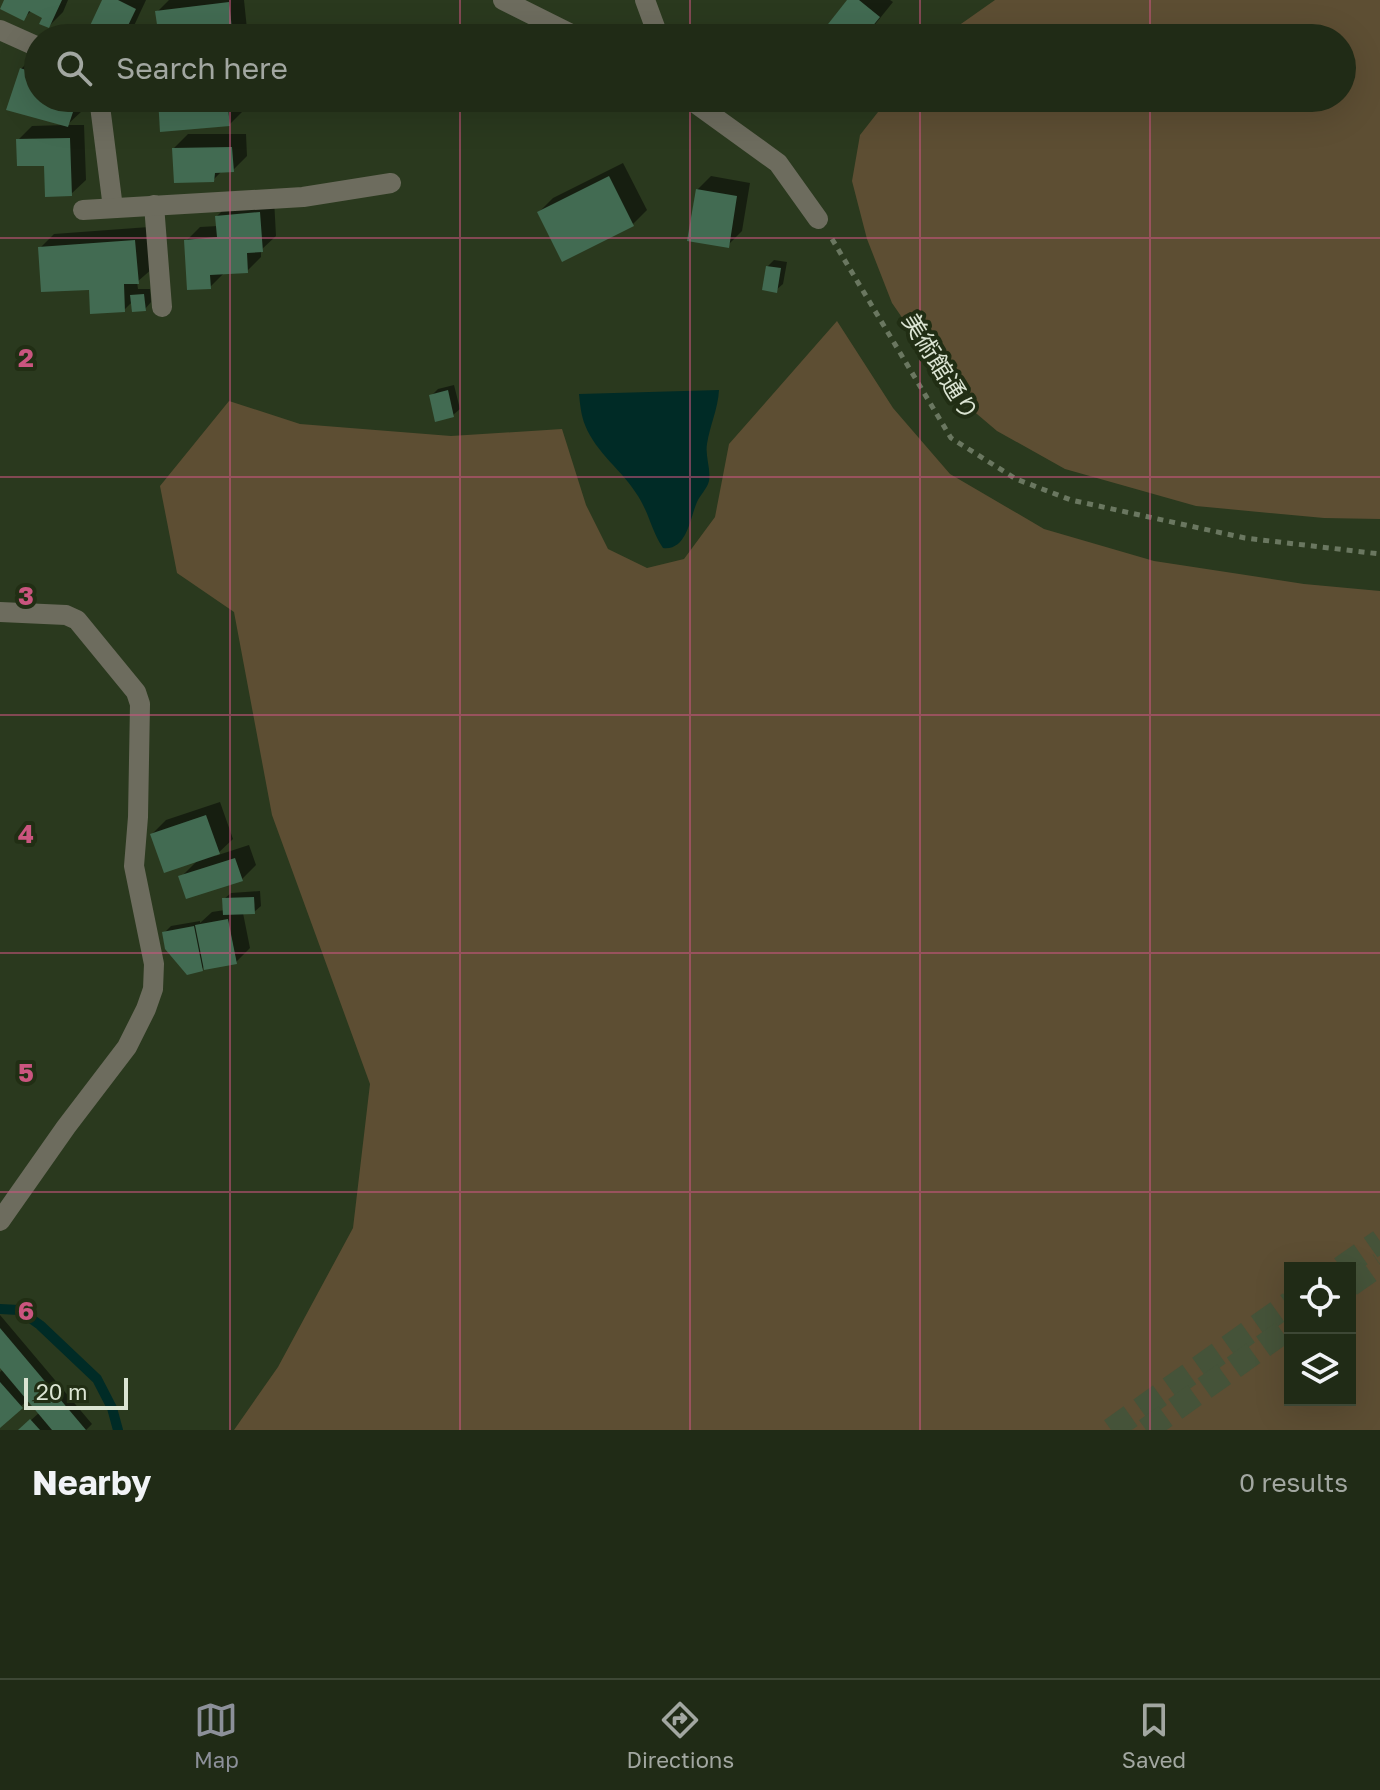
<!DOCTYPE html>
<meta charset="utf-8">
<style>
:root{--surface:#202b16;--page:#2d3723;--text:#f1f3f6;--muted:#a2a7a1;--line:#3d4735;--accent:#8c9099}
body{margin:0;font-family:"Golos Text","Noto Sans JP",sans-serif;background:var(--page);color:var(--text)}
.controls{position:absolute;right:24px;bottom:24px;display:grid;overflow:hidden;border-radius:0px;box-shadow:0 8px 32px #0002}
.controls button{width:72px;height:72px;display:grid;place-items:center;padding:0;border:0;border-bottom:2px solid var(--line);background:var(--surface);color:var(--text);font:40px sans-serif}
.scale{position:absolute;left:24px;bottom:20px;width:104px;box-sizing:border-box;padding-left:8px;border:4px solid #dbe4d3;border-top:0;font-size:22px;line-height:28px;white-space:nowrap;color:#dbe4d3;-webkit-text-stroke:6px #212e14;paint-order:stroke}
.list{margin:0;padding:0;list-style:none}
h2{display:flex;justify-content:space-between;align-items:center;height:104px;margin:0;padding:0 32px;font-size:34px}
h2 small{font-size:26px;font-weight:400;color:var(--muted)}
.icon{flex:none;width:44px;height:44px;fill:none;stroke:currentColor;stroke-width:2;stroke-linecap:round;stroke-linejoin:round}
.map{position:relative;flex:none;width:1380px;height:1430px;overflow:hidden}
.search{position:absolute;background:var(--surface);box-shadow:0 8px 32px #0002;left:24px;right:24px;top:24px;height:88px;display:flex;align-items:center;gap:20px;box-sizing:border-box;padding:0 28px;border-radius:44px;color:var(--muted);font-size:30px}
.sheet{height:248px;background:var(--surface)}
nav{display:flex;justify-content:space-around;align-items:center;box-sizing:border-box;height:112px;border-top:2px solid var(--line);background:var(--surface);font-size:22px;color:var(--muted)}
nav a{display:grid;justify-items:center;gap:4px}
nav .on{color:var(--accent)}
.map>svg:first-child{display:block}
</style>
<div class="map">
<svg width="1380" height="1430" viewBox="0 0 1380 1430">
<rect width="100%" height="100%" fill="#2a391e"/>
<g fill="#5d4e33" fill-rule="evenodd">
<path d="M995,0h385v519l-56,-1 -128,-12 -131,-37 -68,-38 -40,-34 -65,-94 -25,-64 -15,-58 8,-46 29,-37h453v-60h-401z"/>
<path d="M837,321l56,87 57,66 94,55 110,32 150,23 76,7v839h-1146l44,-63 75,-139 17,-144 -98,-269 -38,-203 -57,-39 -17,-87 69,-85 71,23 151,12 111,-7 24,76 22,44 39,19 37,-9 31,-42 14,-73zM1290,1268h60v132h-60z"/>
</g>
<path fill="#002b26" d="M719,390c-1,19 -9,35 -12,54 -2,12 4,25 2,37 -2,8 -9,14 -12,21 -7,16 -10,49 -34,46 -11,-16 -14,-35 -25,-52 -15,-25 -42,-43 -53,-71 -4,-10 -5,-21 -6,-31z"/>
<g fill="#0007">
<path d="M7,0h61l-5,12 -14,14 -5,-9 -12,-7 -8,8z"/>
<path d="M105,0h41l-14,30 -8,8h-19z"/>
<path d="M169,0h75l3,29 -9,9h-90l13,-1 -3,-26z"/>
<path d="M850,0h40l3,2 -29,36h-34z"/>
<path d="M35,55l3,1v42h48l-4,13 -15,14h17l2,55 -15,14 -25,-30 -28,-24 14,-14 33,-1 -56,-16 12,-40z"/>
<path d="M160,98h82l1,13 -14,14z"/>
<path d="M188,134h58l1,22 -14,14h-10l-10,10 -39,-32z"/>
<path d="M623,163l24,47 -14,14 -94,-12 14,-14z"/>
<path d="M711,176l39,7 -8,48 -14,14 -31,-55z"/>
<path d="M274,199l2,37 -15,14v7l-14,14 -22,1 -15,15 -24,-46 14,-14 18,-1 -1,-10 14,-14z"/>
<path d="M149,227l4,41 -16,14 1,7h12l1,13 -6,7 -12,-8 -9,9 -84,-62 14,-14z"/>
<path d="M774,260l13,2 -4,22 -7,6 -8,-24z"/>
<path d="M454,385l6,24 -7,6 -22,-19 7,-7z"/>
<path d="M220,802l13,37 -18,17 34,-11 7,20 -14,14 -61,-2 17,-17 -46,-26 14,-14z"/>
<path d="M260,891l1,15 -7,6 -11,1 7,35 -14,14 -31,3 -3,4 -38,-36 7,-7 29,-5v2l12,-11 13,-2 -1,-11 7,-6z"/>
<path d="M0,1315l92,109 -6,6h-66l20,-18 -11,-13 -29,26v-53l3,-3 -3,-4z"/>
</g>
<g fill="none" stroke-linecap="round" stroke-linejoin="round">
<path stroke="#002b26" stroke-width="10" d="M0,1309l19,1 21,15 57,54 15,29 6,22"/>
</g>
<g fill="#426b52">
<path d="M4,0h58l-13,28 -10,-4 3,-6 -13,-7 -5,10 -24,-12z"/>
<path d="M102,0h16l18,9 -14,29h-22l-13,-6z"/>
<path d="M847,0h12l21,17 -17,21h-36l-6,-5z"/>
<path d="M229,2l4,36h-74l-4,-27z"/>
<path d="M20,68l18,6v24h30l-1,4 8,4 -7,21 -62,-17z"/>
<path d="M158,98h69l3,28 -70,6z"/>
<path d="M70,138l2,58 -27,1 -1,-31h-27l-1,-27z"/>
<path d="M232,147l2,25 -19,1 -1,9 -40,1 -2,-35z"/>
<path d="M609,176l25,50 -72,36 -25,-50z"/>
<path d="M696,189l41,7 -8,52 -42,-7z"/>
<path d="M260,212l3,40 -16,1 1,20 -38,2 1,14 -24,1 -3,-50 33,-3 -2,-21z"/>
<path d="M135,240l4,44h-15l1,28 -35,2 -1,-24 -48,2 -3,-45z"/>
<path d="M766,266l15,2 -4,25 -15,-3z"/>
<path d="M144,294l2,17 -14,1 -2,-17z"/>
<path d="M448,390l6,27 -19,5 -6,-27z"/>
<path d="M206,815l14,39 -56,19 -14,-39z"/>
<path d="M235,858l8,23 -57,18 -8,-23z"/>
<path d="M254,897l1,17 -32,1 -1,-17z"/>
<path d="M228,919l9,45 -33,6 -9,-45z"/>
<path d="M194,926l9,45 -16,4 -22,-26 -3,-17z"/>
<path d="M0,1328l86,102h-34l-52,-62z"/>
<path d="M0,1382l23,26 -23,20z"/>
<path d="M30,1419l10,11h-22z"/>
</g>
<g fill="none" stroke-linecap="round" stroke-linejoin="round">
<g stroke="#455339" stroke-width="24" stroke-dasharray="24 12" stroke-linecap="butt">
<path d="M1341,1268l39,-27"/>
<path d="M1350,1285l30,-21"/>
<path d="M1111,1430l179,-127"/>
<path d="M1146,1430l144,-103"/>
</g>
<path stroke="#6a7760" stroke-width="5" stroke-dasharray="6 6" stroke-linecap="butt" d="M832,239l119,199 65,41 55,21 174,38 135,16"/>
<g stroke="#6d6c5e" stroke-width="20">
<path d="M503,0l76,38"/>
<path d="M645,0l14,38"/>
<path d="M0,30l38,17"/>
<path d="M99,98l14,110"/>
<path d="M688,98l90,65 40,56"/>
<path d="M154,205l8,102"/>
<path d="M83,210l220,-13 88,-14"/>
<path d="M0,612l66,3 11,5 59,72 4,12 -2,113 -4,49 20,98 -1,25 -7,20 -19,38 -61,80 -66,94"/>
</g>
</g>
<path fill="none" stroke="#ca557f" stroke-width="2" stroke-opacity="0.55" d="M230,0v38M460,0v38M690,0v38M920,0v38M1150,0v38M230,98v1332M460,98v1332M690,98v1332M920,98v1332M1150,98v1332M0,238h1380M0,477h1380M0,715h1380M0,953h1380M0,1192h1380"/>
<g text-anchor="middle" stroke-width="8" stroke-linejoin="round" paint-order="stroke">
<g font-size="24" fill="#dbe4d3" stroke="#212e14">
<text transform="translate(940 367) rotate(58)" y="8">美術館通り</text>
</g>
</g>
<g font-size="26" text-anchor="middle" font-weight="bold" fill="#ca557f" stroke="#212e14" stroke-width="8" stroke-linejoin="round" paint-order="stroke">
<text x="26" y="367">2</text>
<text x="26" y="605">3</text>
<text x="26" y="843">4</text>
<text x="26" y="1082">5</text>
<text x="26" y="1320">6</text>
</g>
</svg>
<div class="controls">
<button><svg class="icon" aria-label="locate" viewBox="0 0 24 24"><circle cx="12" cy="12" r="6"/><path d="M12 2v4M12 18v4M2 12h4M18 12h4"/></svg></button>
<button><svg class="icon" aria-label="layers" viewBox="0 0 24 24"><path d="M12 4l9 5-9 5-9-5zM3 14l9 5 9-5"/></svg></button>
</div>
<div class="scale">20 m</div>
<div class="search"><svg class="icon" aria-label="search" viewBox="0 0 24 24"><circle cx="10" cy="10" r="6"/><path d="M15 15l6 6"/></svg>Search here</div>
</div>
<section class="sheet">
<h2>Nearby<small>0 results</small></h2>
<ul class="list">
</ul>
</section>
<nav>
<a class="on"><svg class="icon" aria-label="map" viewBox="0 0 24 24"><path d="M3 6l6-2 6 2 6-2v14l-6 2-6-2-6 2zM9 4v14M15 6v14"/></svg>Map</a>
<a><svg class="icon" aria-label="directions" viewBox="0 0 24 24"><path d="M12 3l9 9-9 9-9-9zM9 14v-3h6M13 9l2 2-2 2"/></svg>Directions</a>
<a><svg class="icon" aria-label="saved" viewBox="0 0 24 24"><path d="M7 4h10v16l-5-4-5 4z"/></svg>Saved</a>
</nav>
